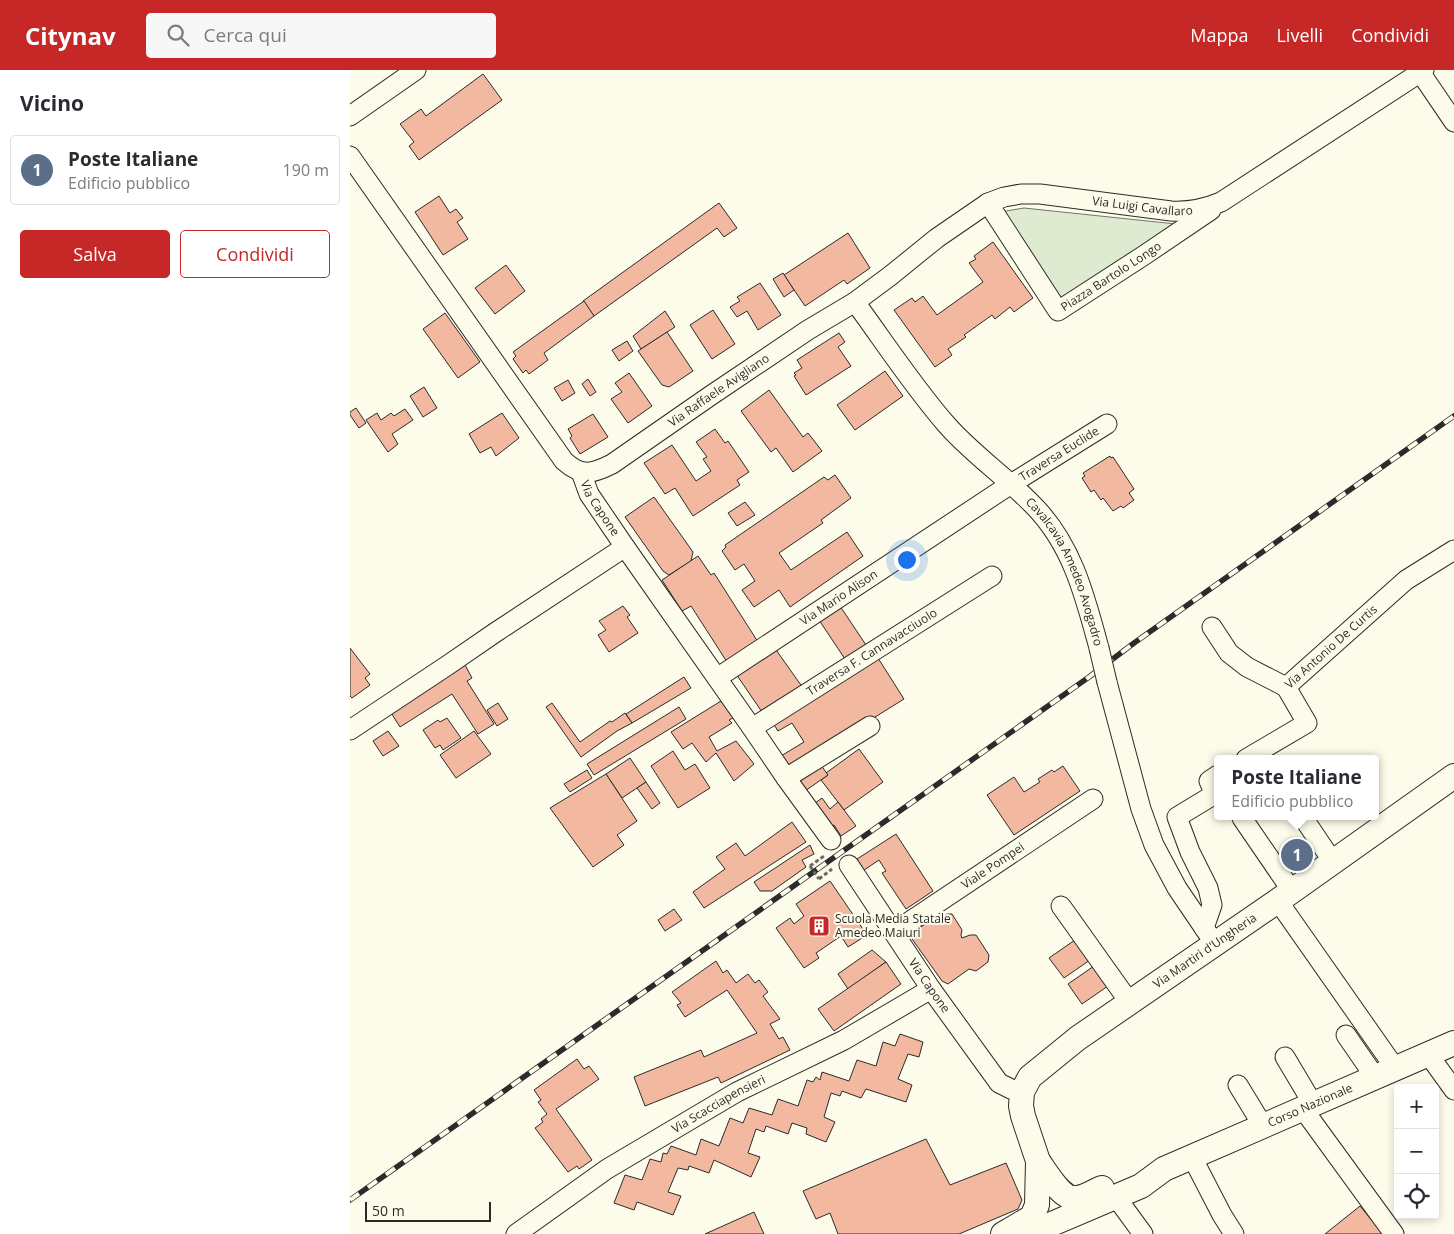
<!DOCTYPE html>
<html lang="it">
<meta charset="utf-8">
<style>
:root{--surface:#fff;--page:#f7f7f7;--text:#2b2b33;--muted:#7c7c81;--line:#e1e1e2;--accent:#c62828}
body{margin:0;font-family:"Open Sans",sans-serif;background:var(--page);color:var(--text)}
.controls{position:absolute;right:15px;bottom:15px;display:grid;overflow:hidden;border-radius:5px;box-shadow:0 2px 8px #0003}
.controls button{width:45px;height:45px;display:grid;place-items:center;padding:0;border:0;border-bottom:1px solid var(--line);background:var(--surface);color:var(--text);font:25px sans-serif}
.scale{position:absolute;left:15px;bottom:12px;width:126px;box-sizing:border-box;padding-left:5px;border:2px solid #2b2b2b;border-top:0;font-size:14px;line-height:18px;white-space:nowrap;color:#2b2b2b;-webkit-text-stroke:4px #fdfbea;paint-order:stroke}
.you{position:absolute;left:556px;top:489px;width:18px;height:18px;margin:-12px;border:4px solid #fff;border-radius:50%;background:#1a73e8;box-shadow:0 0 0 8px #1a73e833}
.badge{display:grid;place-items:center;width:32px;height:32px;border-radius:50%;background:var(--accent);color:#fff;font-size:16px;font-weight:700}
.pin{position:absolute;translate:-50% -50%;border:2px solid #fff;box-shadow:0 1px 5px #0006}
.popup{position:absolute;left:864px;top:685px;width:165px;height:65px;box-sizing:border-box;display:grid;place-content:center;border-radius:5px;background:var(--surface);filter:drop-shadow(0 1px 4px #0005);font-size:16px;white-space:nowrap;color:var(--muted)}
.popup b{font-size:19px;color:var(--text)}
.popup::after{content:'';position:absolute;left:50%;top:100%;margin-left:-10px;border:10px solid transparent;border-top-color:var(--surface)}
.list{margin:0;padding:0;list-style:none}
h2{display:flex;justify-content:space-between;align-items:center;height:65px;margin:0;padding:0 20px;font-size:21px}
h2 small{font-size:16px;font-weight:400;color:var(--muted)}
.list li{display:grid;grid-template-columns:32px 1fr auto;gap:15px;align-items:center;box-sizing:border-box;height:70px;margin:0 10px 10px;padding:0 10px;border:1px solid var(--line);border-radius:5px}
.list b{display:block;font-size:19px;white-space:nowrap}
.list p{margin:0;font-size:16px;white-space:nowrap;color:var(--muted)}
.list em{font-size:16px;font-style:normal;color:var(--muted)}
.actions{display:flex;gap:10px;padding:15px 20px}
.actions a{flex:1;padding:11px 0;border:1px solid var(--accent);border-radius:5px;text-align:center;font-size:18px;color:var(--accent)}
.actions .main{background:var(--accent);color:#fff}
.icon{flex:none;width:28px;height:28px;fill:none;stroke:currentColor;stroke-width:2;stroke-linecap:round;stroke-linejoin:round}
.map{position:relative;flex:none;width:1104px;height:1164px;overflow:hidden}
header{display:flex;align-items:center;gap:30px;box-sizing:border-box;height:70px;padding:0 25px;background:var(--accent);color:#fff}
header strong{font-size:24px}
nav{display:flex;gap:28px;margin-inline-start:auto;font-size:18px}
.search{width:350px;height:45px;background:var(--page);display:flex;align-items:center;gap:12px;box-sizing:border-box;padding:0 18px;border-radius:5px;color:var(--muted);font-size:19px}
main{display:flex}
aside{flex:1;background:var(--surface)}
.map>svg:first-child{display:block}
</style>
<header>
<strong>Citynav</strong>
<div class="search"><svg class="icon" aria-label="search" viewBox="0 0 24 24"><circle cx="10" cy="10" r="6"/><path d="M15 15l6 6"/></svg>Cerca qui</div>
<nav><a>Mappa</a><a>Livelli</a><a>Condividi</a></nav>
</header>
<main>
<aside>
<h2>Vicino<small></small></h2>
<ul class="list">
<li><span class="badge" style="background:#5c6f8a">1</span><div><b>Poste Italiane</b><p>Edificio pubblico</p></div><em>190 m</em></li>
</ul>
<div class="actions"><a class="main">Salva</a><a>Condividi</a></div>
</aside>
<div class="map">
<svg width="1104" height="1164" viewBox="0 0 1104 1164">
<rect width="100%" height="100%" fill="#fdfbea"/>
<path fill="#deebd1" stroke="#74746e" d="M674,138l152,16 -118,77 -58,-89z"/>
<g fill="#f2b8a0" stroke="#2b2b2b">
<path d="M133,4l19,26 -83,60 -10,-14 5,-4 -14,-18 21,-15 5,7z"/>
<path d="M89,126l11,17 6,-4 7,9 -6,4 11,17 -25,16 -28,-43z"/>
<path d="M369,133l18,25 -13,9 -7,-9 -123,88 -11,-15z"/>
<path d="M498,163l22,35 -23,16 -3,-4 -39,26 -21,-31z"/>
<path d="M643,172l40,56 -19,14 -4,-5 -15,12 -3,-4 -28,20 2,2 -18,12 4,6 -17,12 -41,-57 18,-12 3,4 8,-6 14,19 46,-33 -14,-19 7,-4 -2,-3z"/>
<path d="M156,195l19,26 -30,23 -20,-26z"/>
<path d="M433,203l11,17 -10,7 -11,-18z"/>
<path d="M410,213l21,32 -23,15 -11,-19 -10,6 -7,-10 10,-6 -3,-4z"/>
<path d="M234,231l10,15 -50,37 4,7 -19,14 -3,-4 -3,3 -10,-14 3,-3 -3,-4z"/>
<path d="M363,240l22,34 -23,15 -22,-34z"/>
<path d="M315,241l10,16 -34,22 -8,-13z"/>
<path d="M95,243l35,49 -22,16 -35,-49z"/>
<path d="M317,262l26,39 -24,16 -7,-2 -24,-34z"/>
<path d="M489,263l6,9 -7,5 13,19 -45,29 -12,-19 2,-1 -2,-2 8,-5 -5,-8z"/>
<path d="M277,271l6,10 -14,10 -7,-11z"/>
<path d="M535,301l18,25 -48,34 -18,-25z"/>
<path d="M279,303l23,33 -24,17 -17,-24 11,-7 -7,-9z"/>
<path d="M238,309l8,13 -6,4 -8,-12z"/>
<path d="M218,310l7,13 -13,8 -8,-13z"/>
<path d="M74,317l13,21 -14,9 -13,-21z"/>
<path d="M419,320l34,47 5,-4 14,18 -29,21 -17,-24 -5,4 -30,-41z"/>
<path d="M6,338l10,15 -7,5 -9,-13v-3z"/>
<path d="M55,339l8,11 -21,14 6,10 -10,8 -22,-32 11,-7 4,7 10,-7 3,3z"/>
<path d="M152,343l17,25 -23,18 -5,-9 -11,6 -11,-19z"/>
<path d="M243,344l15,23 -28,17 -10,-16 2,-2 -4,-7z"/>
<path d="M365,359l10,14 3,-2 21,31 -12,8 3,5 -47,31 -18,-28 -10,6 -21,-31 28,-18 24,36 15,-10 -8,-12 4,-2 -11,-15z"/>
<path d="M760,386l1,2 2,-1 21,32 -5,4 5,7 -11,8 -2,-2 -8,5 -10,-13 -2,2 -7,-10 -3,2 -9,-14 3,-2 -2,-3z"/>
<path d="M485,405l16,23 -30,22 2,3 -44,30 12,17 56,-38 16,24 -73,51 -11,-17 -25,17 -12,-17 13,-9 -11,-17 -9,6 -13,-19 4,-4 -1,-2 99,-68 4,3z"/>
<path d="M304,427l39,55 -2,9 -22,14 -6,-4 -38,-54z"/>
<path d="M395,432l10,13 -18,11 -9,-13z"/>
<path d="M348,486l13,19 3,-2 44,69 -31,20 -36,-56 -9,5 -20,-31z"/>
<path d="M488,533l28,42 -21,14 -28,-42z"/>
<path d="M273,536l7,9 -3,2 11,16 -29,19 -11,-17 8,-5 -7,-9z"/>
<path d="M424,577l29,41 -41,24 -28,-41z"/>
<path d="M0,578l20,26 -5,4 5,7 -18,13 -2,-2z"/>
<path d="M528,588l26,41 -114,71 -9,-14 23,-14 -12,-19 -14,8 -5,-8z"/>
<path d="M115,595l7,13 -5,3 27,43 -16,10 -26,-40 -52,33 -10,-16z"/>
<path d="M334,607l7,11 -59,35 -6,-9z"/>
<path d="M371,631l12,17 -4,2 3,3 -23,14 8,14 19,-10 18,23 -20,17 -18,-28 -10,9 -14,-19 -9,6 -12,-17z"/>
<path d="M148,633l10,16 -11,7 -10,-16z"/>
<path d="M202,633l28,39 30,-21 2,1 13,-9 7,10 -15,8 -36,26 -35,-50z"/>
<path d="M329,637l7,12 -92,56 -7,-11z"/>
<path d="M97,648l14,20 -18,12 -3,-5 -5,3 -12,-18 15,-10 2,2z"/>
<path d="M38,661l11,15 -16,10 -10,-15z"/>
<path d="M124,661l17,23 -35,24 -16,-23z"/>
<path d="M509,679l24,33 -39,28 -23,-30 7,-5 -2,-2z"/>
<path d="M323,681l12,19 10,-6 15,24 -32,20 -27,-42z"/>
<path d="M280,688l16,24 -24,16 -16,-24z"/>
<path d="M468,691l10,14 -26,18 -10,-14z"/>
<path d="M713,696l17,25 -66,44 -27,-40 27,-18 10,15 16,-10 -2,-3 14,-9 2,2z"/>
<path d="M237,700l5,8 -22,14 -6,-8z"/>
<path d="M256,704l31,47 -20,14 7,10 -31,22 -43,-59z"/>
<path d="M296,712l14,21 -8,6 -15,-21z"/>
<path d="M472,728l8,11 8,-7 18,24 -15,10 -7,-11 -6,4 -17,-23z"/>
<path d="M442,752l14,20 -102,66 -11,-16 32,-23 -9,-12 20,-14 9,13z"/>
<path d="M546,764l37,57 -27,18 -24,-36 4,-2 -7,-11 -15,10 -7,-11z"/>
<path d="M460,775l4,9 -12,6 4,7 -34,24h-12l-6,-9z"/>
<path d="M480,811l37,54 -19,12 -7,-11 -25,17 3,5 -15,10 -28,-40 14,-10 4,6 10,-8 -8,-12z"/>
<path d="M324,839l8,11 -17,11 -7,-11z"/>
<path d="M597,844h5l10,16 -1,5 1,3 8,-3h6l13,20 -1,7 -12,9 -7,-2 -21,15 -6,-3 -30,-42v-6l19,-13 3,2z"/>
<path d="M725,870l15,20 -26,18 -15,-20z"/>
<path d="M522,880l14,12 -38,27 -10,-15z"/>
<path d="M366,891l7,12 4,-3 9,13 12,-9 7,9 4,-3 9,12 -5,4 17,23 -10,5 9,15 4,-2 7,13 -69,33 -3,-6 -73,29 -11,-29 67,-27 3,7 53,-24 -30,-43 -42,27 -8,-12 4,-2 -9,-11z"/>
<path d="M536,892l15,22 -67,47 -16,-22z"/>
<path d="M744,896l14,20 -26,18 -14,-20z"/>
<path d="M550,964l23,8 -4,15 -11,-3 -10,25 14,6 -6,17 -40,-13 -5,9 -19,-7 -2,5 -9,-3 -7,24 11,5 -9,20 -20,-8 1,-6 -15,-5 -4,11 -22,-8 -2,6 -8,-3 -8,24 12,4 -9,20 -37,-17 -5,13 -20,-7 -1,4 -10,-2 -10,24 13,4 -8,19 -36,-13 -3,8 -20,-7 11,-28 17,5 8,-21 11,3 2,-9 4,1 4,-8 25,9 5,-16 18,7 11,-28 13,5 6,-15 23,7 6,-16 20,7 9,-26 6,2 3,-5 4,3 2,-8 27,9 8,-21 19,6 7,-24 12,4z"/>
<path d="M227,989l7,10 5,-3 10,13 -43,30 36,51 -13,9 -2,-3 -9,6 -33,-44 8,-6 -2,-3 6,-5 -9,-12 3,-2 -7,-10z"/>
<path d="M576,1069l24,46 56,-22 16,37 -4,9 -59,25h-121l-8,-21 -14,6 -13,-28z"/>
<path d="M1010,1136l23,28h-58z"/>
<path d="M404,1142l10,22h-59z"/>
</g>
<g fill="none" stroke-linecap="round" stroke-linejoin="round">
<g stroke="#2b2b2b" stroke-width="21">
<g id="minor">
<path d="M1070,2l34,50"/>
<path d="M0,46l66,-46"/>
<path id="s1" d="M0,86l214,305c18,16 28,13 48,3l98,-68 98,-66 47,-28 35,-26 47,-38 51,-35 16,-6 17,-3h19l131,17c18,1 33,-2 50,-9l203,-132"/>
<path id="s2" d="M638,133l70,108 85,-55 68,-46"/>
<path id="s3" d="M505,232c30,41 58,84 91,122 26,30 59,52 87,81 39,39 52,91 66,143"/>
<path id="s4" d="M231,402l8,22 36,53 127,181 34,50 45,62"/>
<path id="s5" d="M862,557l17,26 18,14 39,20 120,-107 48,-30"/>
<path id="s6" d="M367,608l294,-194 96,-60"/>
<path d="M757,612l34,127 13,36 23,43 38,56"/>
<path id="s7" d="M402,658l240,-152"/>
<path d="M0,660l98,-65 48,-33 129,-85"/>
<path d="M896,689l61,-36 -21,-36"/>
<path d="M436,708l84,-52"/>
<path d="M952,746l31,46"/>
<path d="M892,748l50,73"/>
<path id="s8" d="M499,795l82,124 68,94 12,6 11,3"/>
<path d="M928,831l117,167"/>
<path d="M711,836l69,97"/>
<path d="M854,858l8,-23 -4,-17 -18,-36 -13,-35 38,-23 -6,-13 9,-6"/>
<path id="s9" d="M544,862l199,-133"/>
<path d="M996,965l29,42"/>
<path d="M1078,984l26,36"/>
<path d="M935,987l28,47"/>
<path d="M888,1015l25,41"/>
<path d="M953,1039l91,125"/>
<path d="M842,1087l30,58 12,19"/>
<path d="M766,1127l27,37"/>
<path id="s10" d="M166,1164l91,-65 130,-77 107,-52 87,-51"/>
</g>
</g>
<g stroke="#2b2b2b" stroke-width="26">
<g id="major">
<path d="M688,1091c8,11 24,39 38,37 9,0 18,-7 26,-10"/>
<path id="s11" d="M653,1164l29,-17 5,-12 1,-44 -15,-45 -2,-10 1,-14 8,-15 48,-39 214,-147 162,-115"/>
<path id="s12" d="M681,1164l16,-8 94,-40 23,-17 290,-126"/>
</g>
</g>
<g stroke="#6a6964" stroke-width="3" stroke-dasharray="4 2.5" stroke-linecap="butt">
<path d="M460,796l14,-10"/>
<path d="M469,809l13,-10"/>
</g>
<use href="#minor" stroke="#fdfbea" stroke-width="19"/>
<use href="#major" stroke="#fdfbea" stroke-width="24"/>
<g stroke="#2b2b2b" stroke-width="5.5">
<path id="rail" d="M0,1130l739,-523 45,-34 320,-227"/>
</g>
<use href="#rail" stroke="#fdfbea" stroke-width="4" stroke-dasharray="11" stroke-linecap="butt"/>
<g stroke="#2b2b2b" stroke-width="21" stroke-linecap="butt">
<path id="minor-bridge" d="M749,578l8,34"/>
</g>
<path stroke="#6a6964" stroke-width="3" stroke-dasharray="4 2.5" stroke-linecap="butt" d="M460,796l9,13"/>
<use href="#minor-bridge" stroke="#fdfbea" stroke-width="19"/>
</g>
<defs>
<g id="building-square" transform="scale(1.125)"><rect x="-9" y="-9" width="18" height="18" rx="4" fill="#c62828" stroke="#fdfbea"/><path d="M-4-6H4V6H1V3H-1V6H-4ZM-2.5-4.3h1.7v1.8h-1.7ZM.8-4.3h1.7v1.8H.8ZM-2.5-1h1.7V.8h-1.7ZM.8-1h1.7V.8H.8Z" fill="#fff"/></g>
</defs>
<g fill-rule="evenodd">
<use href="#building-square" x="469" y="856"/>
</g>
<g text-anchor="middle" stroke-width="4" stroke-linejoin="round" paint-order="stroke">
<g font-size="12" fill="#2b2b2b" stroke="#fdfbea">
<text dy="4" stroke="none"><textPath href="#s1" startOffset="1040">Via Luigi Cavallaro</textPath></text>
<text dy="4" stroke="none"><textPath href="#s2" startOffset="192">Piazza Bartolo Longo</textPath></text>
<text dy="4" stroke="none"><textPath href="#s1" startOffset="555">Via Raffaele Avigliano</textPath></text>
<text dy="4" stroke="none"><textPath href="#s6" startOffset="409">Traversa Euclide</textPath></text>
<text dy="4" stroke="none"><textPath href="#s4" startOffset="41">Via Capone</textPath></text>
<text dy="4" stroke="none"><textPath href="#s3" startOffset="346">Cavalcavia Amedeo Avogadro</textPath></text>
<text dy="4" stroke="none"><textPath href="#s6" startOffset="146">Via Mario Alison</textPath></text>
<text dy="4" stroke="none"><textPath href="#s5" startOffset="158">Via Antonio De Curtis</textPath></text>
<text dy="4" stroke="none"><textPath href="#s7" startOffset="142">Traversa F. Cannavacciuolo</textPath></text>
<text dy="4" stroke="none"><textPath href="#s9" startOffset="119">Viale Pompei</textPath></text>
<text dy="4" stroke="none"><textPath href="#s11" startOffset="395">Via Martiri d'Ungheria</textPath></text>
<text dy="4" stroke="none"><textPath href="#s8" startOffset="145">Via Capone</textPath></text>
<text dy="4" stroke="none"><textPath href="#s10" startOffset="241">Via Scacciapensieri</textPath></text>
<text dy="4" stroke="none"><textPath href="#s12" startOffset="308">Corso Nazionale</textPath></text>
</g>
<g font-size="12" fill="#2b2b2b" stroke="#fdfbea" text-anchor="start">
<text x="485" y="853">Scuola Media Statale<tspan x="485" dy="14">Amedeo Maiuri</tspan></text>
</g>
</g>
</svg>
<div class="controls">
<button>+</button>
<button>−</button>
<button><svg class="icon" aria-label="locate" viewBox="0 0 24 24"><circle cx="12" cy="12" r="6"/><path d="M12 2v4M12 18v4M2 12h4M18 12h4"/></svg></button>
</div>
<div class="scale">50 m</div>
<div class="you"></div>
<div class="pin badge" style="left:947px;top:785px;background:#5c6f8a">1</div>
<div class="popup"><b>Poste Italiane</b>Edificio pubblico</div>
</div>
</main>
